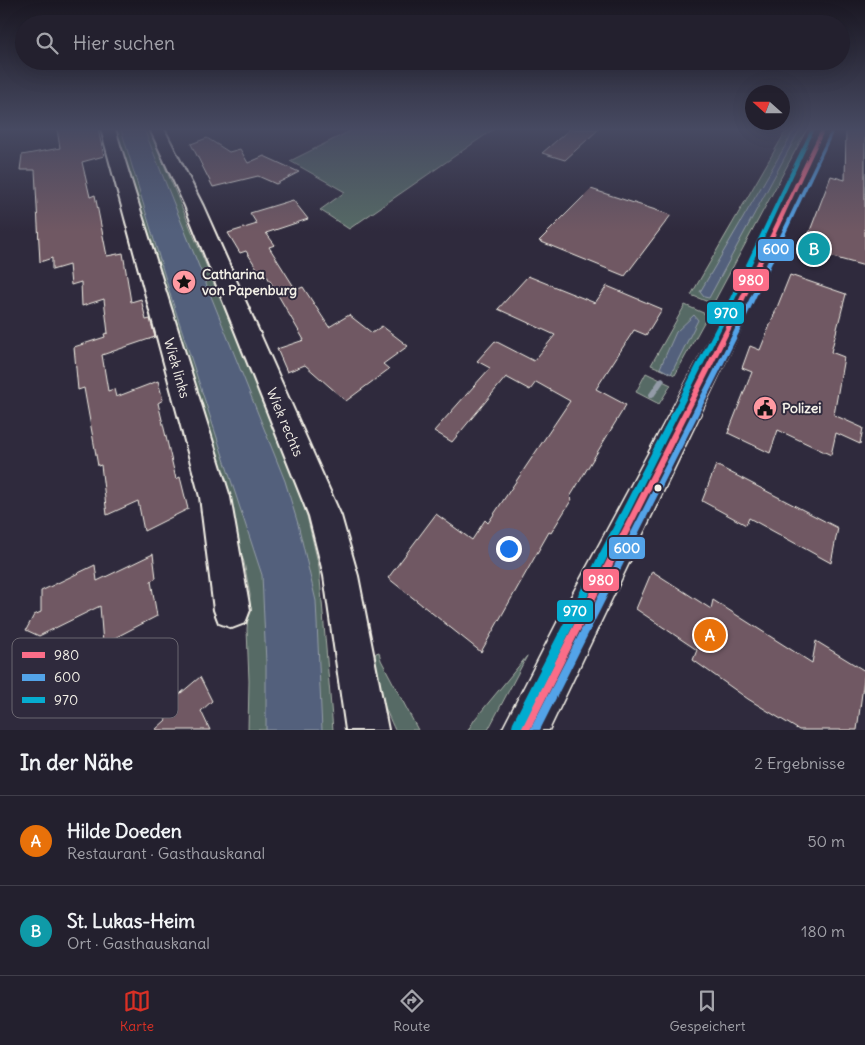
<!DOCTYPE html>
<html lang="de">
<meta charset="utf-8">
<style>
:root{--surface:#23202e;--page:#2b2836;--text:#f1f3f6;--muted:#a3a3aa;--line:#403e4a;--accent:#d93025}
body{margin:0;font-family:Delius,sans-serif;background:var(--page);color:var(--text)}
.compass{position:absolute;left:745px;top:85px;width:45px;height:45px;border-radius:50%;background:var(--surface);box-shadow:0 5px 20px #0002;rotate:291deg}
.you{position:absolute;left:508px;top:548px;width:18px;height:18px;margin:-12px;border:4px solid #fff;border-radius:50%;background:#1a73e8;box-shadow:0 0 0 8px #1a73e833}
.badge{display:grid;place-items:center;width:32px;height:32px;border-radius:50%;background:var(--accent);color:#fff;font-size:16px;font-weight:700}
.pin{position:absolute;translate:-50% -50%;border:2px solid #fff;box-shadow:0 1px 5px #0006}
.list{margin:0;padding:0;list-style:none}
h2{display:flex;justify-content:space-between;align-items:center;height:65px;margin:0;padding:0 20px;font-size:21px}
h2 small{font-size:16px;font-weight:400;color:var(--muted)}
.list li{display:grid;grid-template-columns:32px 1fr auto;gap:15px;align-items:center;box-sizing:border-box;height:90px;padding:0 20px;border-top:1px solid var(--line)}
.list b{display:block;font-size:19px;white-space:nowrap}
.list p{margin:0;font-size:16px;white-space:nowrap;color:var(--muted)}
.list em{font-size:16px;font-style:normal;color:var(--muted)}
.icon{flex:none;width:28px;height:28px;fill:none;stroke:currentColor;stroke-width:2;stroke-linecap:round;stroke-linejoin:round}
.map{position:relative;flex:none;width:865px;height:730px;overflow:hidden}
.search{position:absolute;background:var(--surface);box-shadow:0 5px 20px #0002;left:15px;right:15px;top:15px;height:55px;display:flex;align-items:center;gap:12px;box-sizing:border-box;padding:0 18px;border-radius:28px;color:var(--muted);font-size:19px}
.sheet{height:245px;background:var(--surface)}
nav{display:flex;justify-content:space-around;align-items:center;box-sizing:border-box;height:70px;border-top:1px solid var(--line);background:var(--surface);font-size:14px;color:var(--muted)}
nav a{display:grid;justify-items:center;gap:2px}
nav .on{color:var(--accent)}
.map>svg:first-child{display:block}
</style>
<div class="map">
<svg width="865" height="730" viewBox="0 0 865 730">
<rect width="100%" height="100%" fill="#2f2a3d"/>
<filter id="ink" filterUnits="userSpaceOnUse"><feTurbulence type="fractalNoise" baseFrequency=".02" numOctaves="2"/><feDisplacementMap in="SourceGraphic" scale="10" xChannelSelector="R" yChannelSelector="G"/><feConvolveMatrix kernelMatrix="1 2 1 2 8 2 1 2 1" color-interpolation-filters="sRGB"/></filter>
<g filter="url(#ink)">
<g fill="#576b65" stroke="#a6aea6">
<path d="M114,129h35l139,331 19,56 12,51 14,163h-85l1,-49 -2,-52 3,-34 -6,-33 -14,-38z"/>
<path d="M354,129h140l-145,100 -29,-19 25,-18 -55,-31z"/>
<path d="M787,129h20l-94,175 -22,-9z"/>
<path d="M685,305l23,10 -33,60 -24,-10z"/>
<path d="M646,373l25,12 -12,19 -23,-12z"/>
<path d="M379,652l2,8 37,70h-23c-8,-16 -27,-62 -19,-77z"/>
<path d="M527,656l-39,74h-20l7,-11z"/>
</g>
<g fill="#52617b" stroke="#939ba7">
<path d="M121,129h23l141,352 13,43 18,77 6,129h-56v-67l-4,-88 -91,-278z"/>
<path d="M795,129h5l-91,169 -5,-1 -4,-5z"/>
<path d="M694,315l4,5 -27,54 -11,-6 16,-36z"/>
</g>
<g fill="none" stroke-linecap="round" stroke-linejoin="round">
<path fill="#939ba7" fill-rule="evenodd" d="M662,377l2,1 1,2 -1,2 -11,16h-4l-1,-2 1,-2 11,-16z"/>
</g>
<g fill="#705963" stroke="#f4f1e8">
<path d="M57,129h41l6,27 -22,6 8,35 5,-2 12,61 16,-3 8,49 10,-3 5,21 4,-1 5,18 -53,18 6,36 6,-2 2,8 42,-16 5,19 -5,3 18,76 4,-2 8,32 -44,22 -6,-30 -31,14 -6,-50 -3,1 -14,-78 -6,2 -4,-43 31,-10 -1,-3 4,-1 -4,-34 -22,7 -1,-24 -10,3 -2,-20 -17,5v-12l-12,4 -5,-92h-15l2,-15 38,-7z"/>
<path d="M570,129h29l-34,31 -23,-7z"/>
<path d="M846,129h19v137l-62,-17 28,-73 14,4z"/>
<path d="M207,138l22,14 11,-3 8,14 16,-7 35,16 -23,12 -18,-8 -45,11 -22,-43z"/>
<path d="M591,189l80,26 -46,61 -86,-35z"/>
<path d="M293,200l15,19 -42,14 9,12 -6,2 27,43 7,-3 26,40 20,-12 23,18 10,-7 26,20 -25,18 6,5 -43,32 -41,-36 -18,7 -10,-23 27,-9 -37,-64 -4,2 -17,-27 -6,2 -12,-20 29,-9 -7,-11z"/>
<path d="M790,275l56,19 -15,58 13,5 -10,58 29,13 -3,16 -24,-11 -5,22 -53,-25 -8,23 -42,-20 24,-61 -10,-4 8,-22 10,4z"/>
<path d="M528,276l67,27 12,-17 55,23 -16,26 -12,-5 -38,59 30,16 -56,92 2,2 -21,34 -2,-1 -68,120 -93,-74 48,-64 36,26 13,-20 3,3 82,-122 -34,-19 -6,8 -24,-13 -54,65 -18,-11 56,-63 -13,-7 18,-20 39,20 21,-26 -57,-26z"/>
<path d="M716,465l122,63 -7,35 -82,-45 -3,7 -44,-24z"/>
<path d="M153,554l3,24 -5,3 6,35 -54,28 -3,-38 -61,30 -13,-6 8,-15 7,-3v-21l54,-26 2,16z"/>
<path d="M652,571l59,38 2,-9 99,63 4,-22 49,30 -8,59h-58l-51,-31 -55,-39 4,-10 -61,-41z"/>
<path d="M200,677l12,24 -11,10 9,19h-55l11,-10 -4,-11z"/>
</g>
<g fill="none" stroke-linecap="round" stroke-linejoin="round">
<g stroke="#f4f1e8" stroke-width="4">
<g id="minor">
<path d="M101,129h14l115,368 20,113 -5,13 -13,5 -13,-5 -5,-13 -14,-113z"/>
<path d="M150,129h14l39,77 138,310 17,60 30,154h-42l-22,-154 -15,-60 -124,-310z"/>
</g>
</g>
<g stroke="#f4f1e8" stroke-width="3">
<path id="tertiary" d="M815,129h16l-90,200 -192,401h-47l57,-111 156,-290z"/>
</g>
<use href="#minor" fill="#2f2a3d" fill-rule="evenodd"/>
<use href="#tertiary" fill="#2f2a3d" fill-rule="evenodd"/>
<g stroke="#2f2a3d" stroke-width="4">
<path id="bus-1" d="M821,129h4l-94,200 -201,401h-10l205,-401z"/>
</g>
<g stroke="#2f2a3d" stroke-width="4">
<path id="bus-2" d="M830,132l3,1 -94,200 -199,397h-10l203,-397z"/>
</g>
<g stroke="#2f2a3d" stroke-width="4">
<path id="bus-3" d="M811,129h4l-92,196 -202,405h-8l-1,-4 1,-4 204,-397z"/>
</g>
<use href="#bus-1" fill="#fb6d88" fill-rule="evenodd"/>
<use href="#bus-2" fill="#53a3e8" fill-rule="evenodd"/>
<use href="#bus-3" fill="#06acd0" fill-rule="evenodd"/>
</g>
</g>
<linearGradient id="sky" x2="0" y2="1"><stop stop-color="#1a1722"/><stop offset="0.56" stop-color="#474a62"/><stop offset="1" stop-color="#474a62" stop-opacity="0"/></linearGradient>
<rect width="865" height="231" fill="url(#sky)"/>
<defs>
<g id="sight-disc" transform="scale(1.25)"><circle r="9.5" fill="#ff9aa2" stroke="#2f2a3d"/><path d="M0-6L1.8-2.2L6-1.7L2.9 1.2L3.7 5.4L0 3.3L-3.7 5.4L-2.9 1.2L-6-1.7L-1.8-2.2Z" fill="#111"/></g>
<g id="civic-disc" transform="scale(1.25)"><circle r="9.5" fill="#ff9aa2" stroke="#2f2a3d"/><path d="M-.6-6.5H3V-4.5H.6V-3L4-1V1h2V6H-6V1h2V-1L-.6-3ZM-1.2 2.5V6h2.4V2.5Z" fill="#111"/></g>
</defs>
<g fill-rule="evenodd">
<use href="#sight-disc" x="184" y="282"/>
<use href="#civic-disc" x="765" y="408"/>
</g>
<circle fill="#f4f1e8" stroke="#2f2a3d" stroke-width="2" cx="658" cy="488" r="4.5"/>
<g text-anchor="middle" stroke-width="4" stroke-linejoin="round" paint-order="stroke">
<g font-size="14" font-weight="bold" fill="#f4f1e8" stroke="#2f2a3d" text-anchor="start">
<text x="202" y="279">Catharina<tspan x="202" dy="16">von Papenburg</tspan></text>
<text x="782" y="413">Polizei</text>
</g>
<g font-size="14" fill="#f4f1e8" stroke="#2f2a3d">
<text transform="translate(177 368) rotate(74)" y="5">Wiek links</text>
<text transform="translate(285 422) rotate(67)" y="5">Wiek rechts</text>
</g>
</g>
<rect x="12" y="638" width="166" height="80" rx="8" fill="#2f2a3d" stroke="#6a6670" stroke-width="1"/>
<rect x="22" y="652" width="23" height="6" fill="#fb6d88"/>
<rect x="22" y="674" width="23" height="7" fill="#53a3e8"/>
<rect x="22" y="697" width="23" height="6" fill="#06acd0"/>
<g font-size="14" fill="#f4f1e8">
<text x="54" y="660">980</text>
<text x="54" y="682">600</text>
<text x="54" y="705">970</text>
</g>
<g stroke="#2f2a3d" stroke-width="2">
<rect x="757" y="238" width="38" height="24" rx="5" fill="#53a3e8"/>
<rect x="732" y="268" width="38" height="24" rx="5" fill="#fb6d88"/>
<rect x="706" y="301" width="39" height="24" rx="5" fill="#06acd0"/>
<rect x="608" y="536" width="38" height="24" rx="5" fill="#53a3e8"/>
<rect x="582" y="568" width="38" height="24" rx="5" fill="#fb6d88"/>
<rect x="556" y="599" width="38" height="24" rx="5" fill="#06acd0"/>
</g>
<g font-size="14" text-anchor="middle" font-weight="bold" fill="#fff">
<text x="776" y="254">600</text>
<text x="751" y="285">980</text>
<text x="726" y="318">970</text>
<text x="627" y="553">600</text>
<text x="601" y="585">980</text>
<text x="575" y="616">970</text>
</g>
</svg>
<svg class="compass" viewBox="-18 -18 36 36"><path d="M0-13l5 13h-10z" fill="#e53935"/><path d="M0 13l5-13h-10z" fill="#a3a3aa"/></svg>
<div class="you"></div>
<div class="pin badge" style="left:710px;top:635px;background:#e8710a">A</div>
<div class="pin badge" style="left:814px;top:249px;background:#0f9aa8">B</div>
<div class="search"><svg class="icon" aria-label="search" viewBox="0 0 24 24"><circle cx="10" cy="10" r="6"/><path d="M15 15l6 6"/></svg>Hier suchen</div>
</div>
<section class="sheet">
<h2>In der Nähe<small>2 Ergebnisse</small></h2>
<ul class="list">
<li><span class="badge" style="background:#e8710a">A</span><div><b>Hilde Doeden</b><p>Restaurant · Gasthauskanal</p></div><em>50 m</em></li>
<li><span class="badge" style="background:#0f9aa8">B</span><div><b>St. Lukas-Heim</b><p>Ort · Gasthauskanal</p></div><em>180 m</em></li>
</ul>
</section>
<nav>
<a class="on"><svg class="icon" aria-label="map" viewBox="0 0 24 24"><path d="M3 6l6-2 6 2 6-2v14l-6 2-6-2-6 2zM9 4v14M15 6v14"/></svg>Karte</a>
<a><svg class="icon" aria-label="directions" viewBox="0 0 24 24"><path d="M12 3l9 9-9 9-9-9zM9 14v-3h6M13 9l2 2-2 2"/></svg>Route</a>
<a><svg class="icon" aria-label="saved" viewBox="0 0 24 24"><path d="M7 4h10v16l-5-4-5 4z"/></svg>Gespeichert</a>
</nav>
